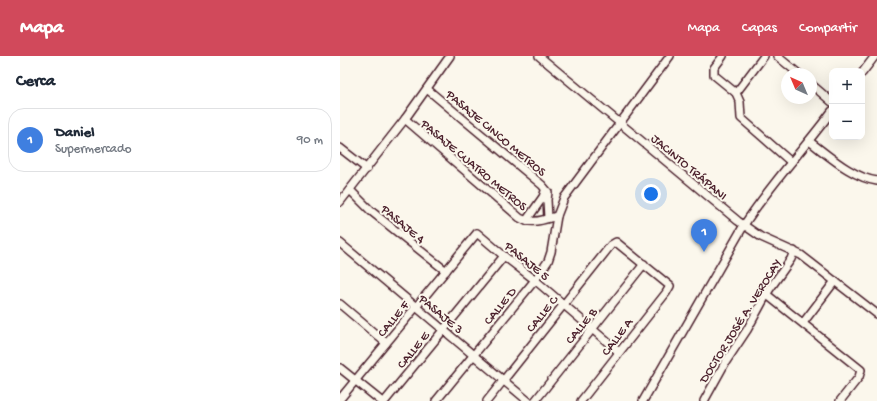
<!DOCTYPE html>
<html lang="es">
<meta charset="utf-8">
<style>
:root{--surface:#fff;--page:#f6f6f7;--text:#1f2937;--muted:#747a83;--line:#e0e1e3;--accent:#d1495b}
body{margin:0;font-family:"Gochi Hand",sans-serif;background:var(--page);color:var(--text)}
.controls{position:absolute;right:12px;top:12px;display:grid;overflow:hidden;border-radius:8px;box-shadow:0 4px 16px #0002}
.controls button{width:36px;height:36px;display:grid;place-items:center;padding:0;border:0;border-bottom:1px solid var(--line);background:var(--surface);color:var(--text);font:20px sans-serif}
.compass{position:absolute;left:441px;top:12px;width:36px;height:36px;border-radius:50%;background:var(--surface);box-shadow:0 4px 16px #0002;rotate:316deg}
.you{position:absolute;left:311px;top:138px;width:14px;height:14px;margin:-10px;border:3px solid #fff;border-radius:50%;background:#1a73e8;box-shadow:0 0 0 6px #1a73e833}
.badge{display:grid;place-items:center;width:26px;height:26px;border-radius:50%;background:var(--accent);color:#fff;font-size:13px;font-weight:700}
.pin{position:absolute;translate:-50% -33px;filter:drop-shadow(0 1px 2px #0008)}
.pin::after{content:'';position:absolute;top:21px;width:14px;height:12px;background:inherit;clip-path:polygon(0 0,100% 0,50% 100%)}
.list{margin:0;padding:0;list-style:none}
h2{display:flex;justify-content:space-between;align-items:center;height:52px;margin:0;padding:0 16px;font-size:17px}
h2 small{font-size:13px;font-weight:400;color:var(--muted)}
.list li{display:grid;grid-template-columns:26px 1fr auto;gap:12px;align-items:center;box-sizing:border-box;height:64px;margin:0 8px 8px;padding:0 8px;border:1px solid var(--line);border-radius:16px}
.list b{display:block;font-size:15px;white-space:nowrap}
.list p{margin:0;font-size:13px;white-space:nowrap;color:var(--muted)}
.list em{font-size:13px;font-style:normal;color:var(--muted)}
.map{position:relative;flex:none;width:537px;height:345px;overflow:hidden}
header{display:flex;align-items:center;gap:24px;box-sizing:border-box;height:56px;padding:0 20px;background:var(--accent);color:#fff}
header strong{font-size:19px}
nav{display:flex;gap:22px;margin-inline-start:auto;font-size:14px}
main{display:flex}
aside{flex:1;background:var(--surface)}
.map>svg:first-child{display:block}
</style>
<header>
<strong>Mapa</strong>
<nav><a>Mapa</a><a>Capas</a><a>Compartir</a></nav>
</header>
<main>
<aside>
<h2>Cerca<small></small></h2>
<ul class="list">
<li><span class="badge" style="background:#3f7fe0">1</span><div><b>Daniel</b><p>Supermercado</p></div><em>90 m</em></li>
</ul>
</aside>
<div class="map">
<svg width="537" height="345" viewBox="0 0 537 345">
<rect width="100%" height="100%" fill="#fbf7ec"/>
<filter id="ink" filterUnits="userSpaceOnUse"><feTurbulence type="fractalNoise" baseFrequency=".025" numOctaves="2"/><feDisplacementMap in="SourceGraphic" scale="8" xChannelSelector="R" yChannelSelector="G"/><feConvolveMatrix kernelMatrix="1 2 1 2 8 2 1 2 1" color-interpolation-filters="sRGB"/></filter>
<g filter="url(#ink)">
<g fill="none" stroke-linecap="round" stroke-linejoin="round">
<g stroke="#4a1f2b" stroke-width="10">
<g id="minor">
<path d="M199,0l199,165 23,16 40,18 76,59"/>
<path d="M383,0l-9,12v7l22,18 4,9 1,16 50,44"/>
<path d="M437,0l22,18"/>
<path d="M522,17l13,-17"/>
<path d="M471,28l21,18"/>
<path d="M87,33l115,96 6,7 -1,8 1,18"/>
<path d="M396,37l28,-37"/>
<path d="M65,63l115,99c12,7 25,1 37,-2"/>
<path d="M469,85c19,14 44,37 68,40"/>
<path d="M0,92l27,21"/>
<path d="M10,134l21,21 75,60"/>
<path d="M0,146l65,-83 45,-63"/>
<path d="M186,165l17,-24 2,-6"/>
<path d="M0,187l188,158"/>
<path d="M426,238l95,76 -2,7 -19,24"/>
<path d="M0,248l46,39"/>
<path d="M463,267l32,-42"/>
<path d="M0,312l41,33"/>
<path d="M0,343l137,-166 27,23 31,24 84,72"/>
<path d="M45,345l119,-145"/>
<path d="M96,345l99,-121 13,-19 3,-9 6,-36 7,-18 106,-142"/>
<path d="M147,345l124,-156 5,-3 54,44 -4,7 -85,108"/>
<path d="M195,345l109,-137"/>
<path d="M303,345l101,-176c26,-40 59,-75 88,-114"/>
<path d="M364,345l21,-38 22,-33 22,-40 22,-31 3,-8"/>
</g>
</g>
<use href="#minor" stroke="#fbf7ec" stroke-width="7"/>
</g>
</g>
<g text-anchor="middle" stroke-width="4" stroke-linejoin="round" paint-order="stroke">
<g font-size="13" fill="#4a1f2b" stroke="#fbf7ec">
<text transform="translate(157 76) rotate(40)" y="5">PASAJE CINCO METROS</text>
<text transform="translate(135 108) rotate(40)" y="5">PASAJE CUATRO METROS</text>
<text transform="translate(350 110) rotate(40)" y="5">JACINTO TRÁPANI</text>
<text transform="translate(64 167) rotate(40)" y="5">PASAJE 4</text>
<text transform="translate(188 204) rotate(39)" y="5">PASAJE 5</text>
<text transform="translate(159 249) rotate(-51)" y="5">CALLE D</text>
<text transform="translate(102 257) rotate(40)" y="5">PASAJE 3</text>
<text transform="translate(201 257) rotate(-51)" y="5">CALLE C</text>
<text transform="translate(52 262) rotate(-51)" y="5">CALLE F</text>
<text transform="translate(399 264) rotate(-58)" y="5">DOCTOR JOSÉ A. VEROCAY</text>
<text transform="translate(240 269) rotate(-51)" y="5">CALLE B</text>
<text transform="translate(276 280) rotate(-53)" y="5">CALLE A</text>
<text transform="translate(72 293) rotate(-51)" y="5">CALLE E</text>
</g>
</g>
</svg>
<div class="controls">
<button>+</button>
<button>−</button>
</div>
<svg class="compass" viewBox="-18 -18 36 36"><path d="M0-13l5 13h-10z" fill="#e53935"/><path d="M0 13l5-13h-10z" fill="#747a83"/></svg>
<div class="you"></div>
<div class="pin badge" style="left:364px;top:196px;background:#3f7fe0">1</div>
</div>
</main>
